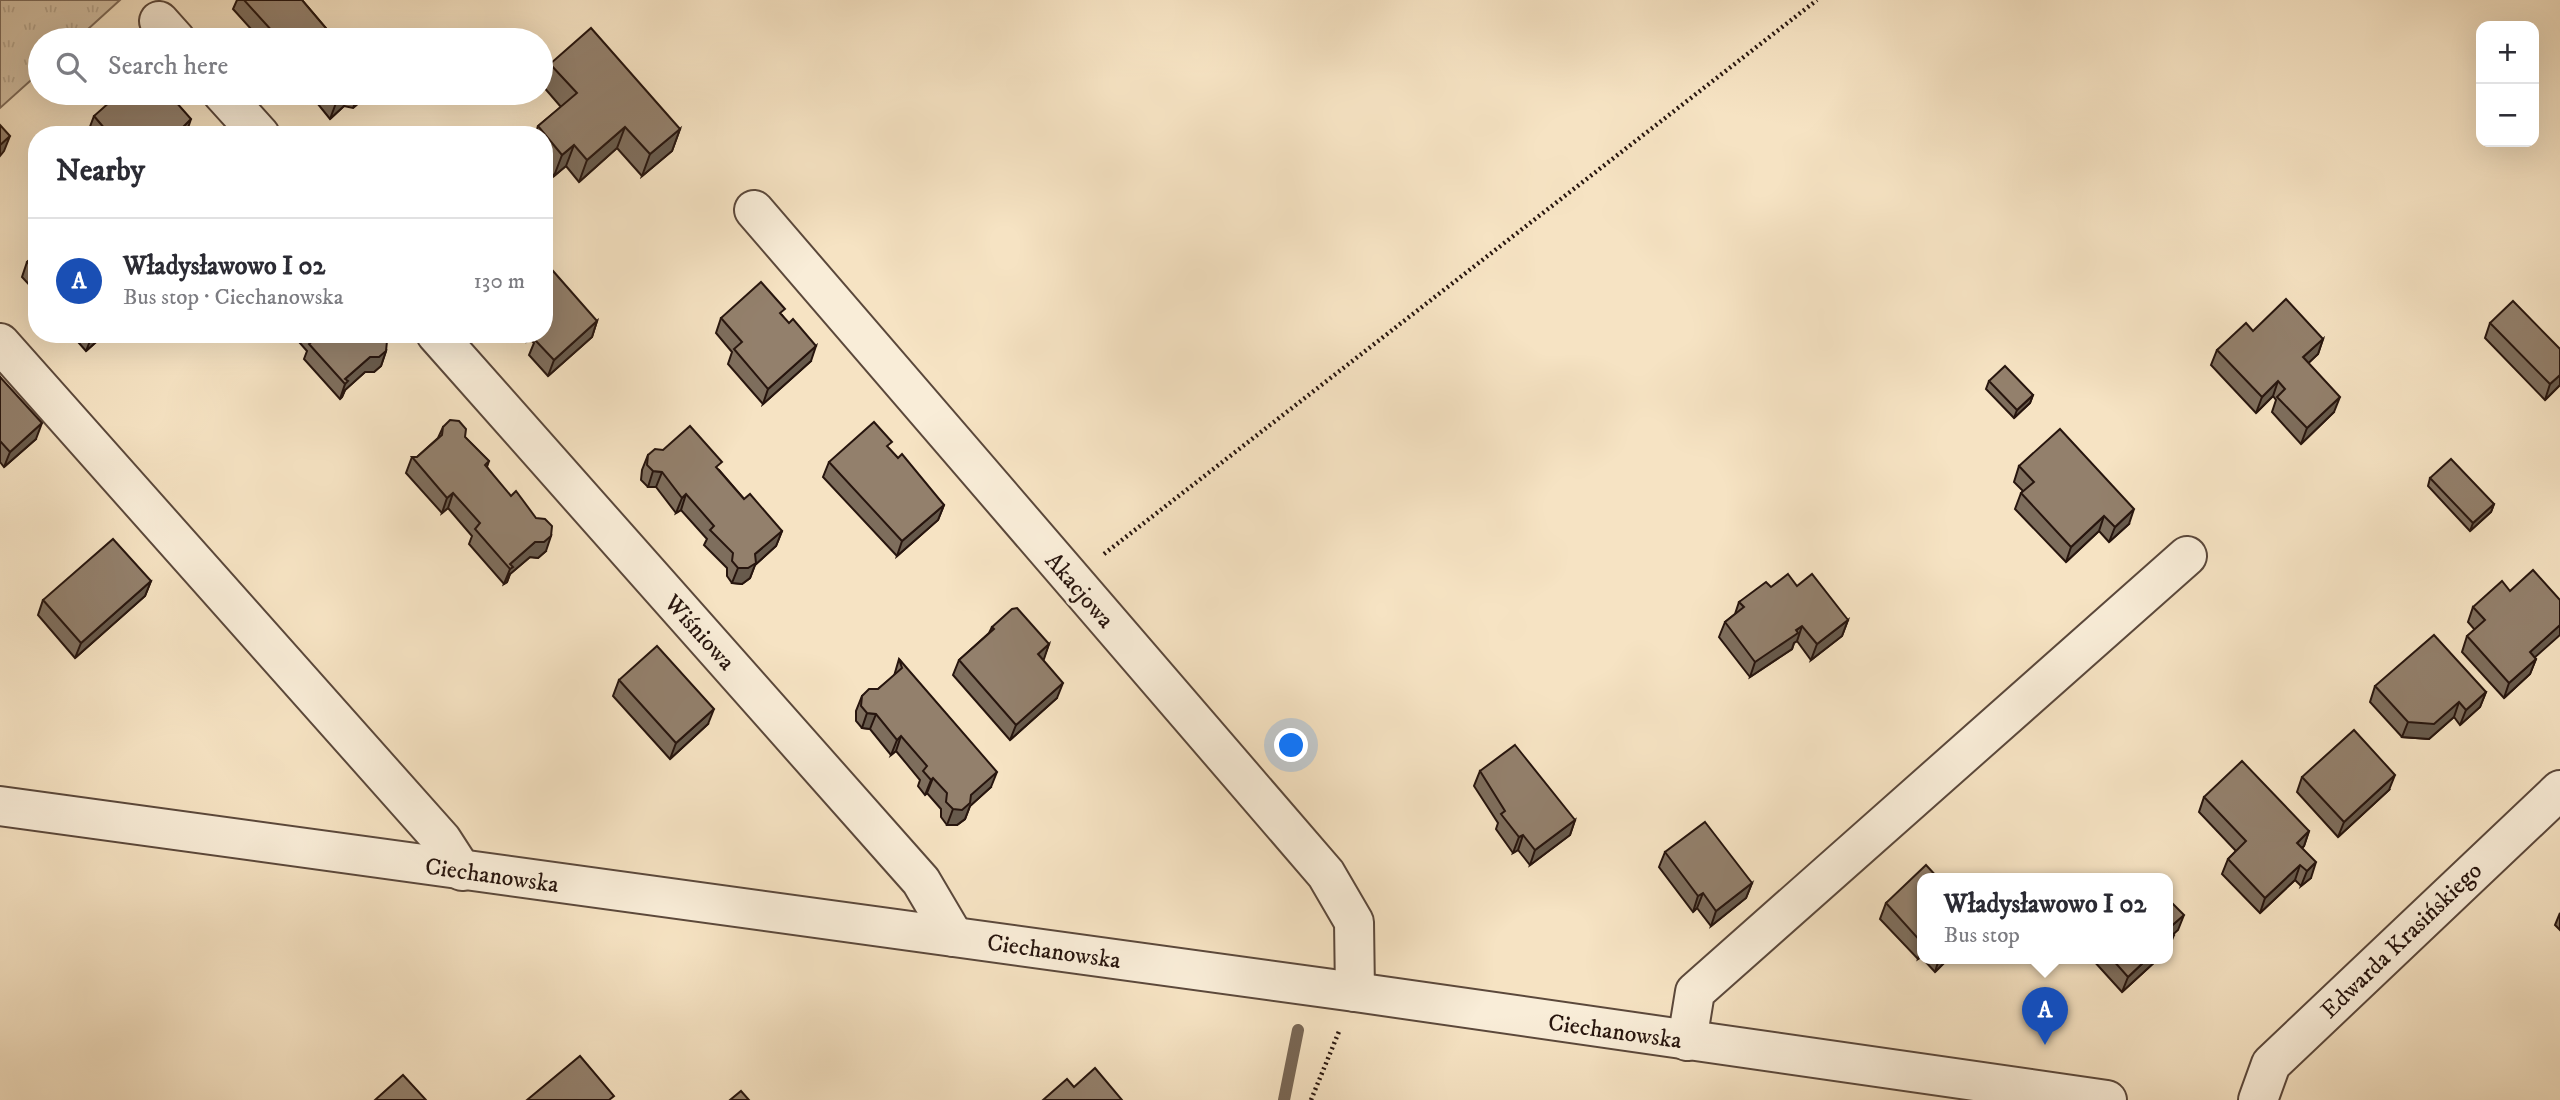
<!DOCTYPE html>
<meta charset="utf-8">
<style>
:root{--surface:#fff;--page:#f7f7f7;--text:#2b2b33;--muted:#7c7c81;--line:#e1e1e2;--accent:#8f2418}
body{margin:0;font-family:"IM FELL DW Pica",serif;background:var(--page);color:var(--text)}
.controls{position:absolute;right:21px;top:21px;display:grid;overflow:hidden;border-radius:14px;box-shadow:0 7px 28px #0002}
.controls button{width:63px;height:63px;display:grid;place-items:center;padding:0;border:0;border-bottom:2px solid var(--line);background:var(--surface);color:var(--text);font:35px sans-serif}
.you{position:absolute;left:1292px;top:746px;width:24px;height:24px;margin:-18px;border:5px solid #fff;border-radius:50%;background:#1a73e8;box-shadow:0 0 0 10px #1a73e833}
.badge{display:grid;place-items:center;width:46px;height:46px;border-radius:50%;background:var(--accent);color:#fff;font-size:23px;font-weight:700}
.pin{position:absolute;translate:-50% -58px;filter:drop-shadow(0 2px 4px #0008)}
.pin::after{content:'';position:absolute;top:37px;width:24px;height:21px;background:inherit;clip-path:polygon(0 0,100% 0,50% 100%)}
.popup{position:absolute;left:1917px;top:873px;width:256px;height:91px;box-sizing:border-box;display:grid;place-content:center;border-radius:14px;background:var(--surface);filter:drop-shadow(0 2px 5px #0005);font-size:23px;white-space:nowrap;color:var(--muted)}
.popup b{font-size:26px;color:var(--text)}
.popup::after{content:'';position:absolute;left:50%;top:100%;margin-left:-14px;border:14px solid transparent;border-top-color:var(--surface)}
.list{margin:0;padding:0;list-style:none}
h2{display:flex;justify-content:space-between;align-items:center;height:91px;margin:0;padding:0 28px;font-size:30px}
h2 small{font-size:23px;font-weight:400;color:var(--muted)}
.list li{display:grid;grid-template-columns:46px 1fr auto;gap:21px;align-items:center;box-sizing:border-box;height:126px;padding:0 28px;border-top:2px solid var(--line)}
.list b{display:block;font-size:26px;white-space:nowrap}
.list p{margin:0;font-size:23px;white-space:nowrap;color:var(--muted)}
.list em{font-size:23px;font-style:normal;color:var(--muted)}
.icon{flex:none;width:38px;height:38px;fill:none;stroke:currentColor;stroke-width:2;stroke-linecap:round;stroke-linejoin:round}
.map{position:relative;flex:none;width:2560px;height:1100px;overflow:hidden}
.search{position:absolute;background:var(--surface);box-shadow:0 7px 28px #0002;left:28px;top:28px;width:525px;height:77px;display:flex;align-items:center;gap:18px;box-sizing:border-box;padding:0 24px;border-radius:38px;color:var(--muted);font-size:26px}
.panel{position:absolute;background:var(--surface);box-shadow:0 7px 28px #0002;left:28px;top:126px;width:525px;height:217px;border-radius:28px}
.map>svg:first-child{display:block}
</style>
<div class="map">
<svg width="2560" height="1100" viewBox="0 0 2560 1100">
<defs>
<pattern id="grass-tufts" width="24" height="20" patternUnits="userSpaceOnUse" patternTransform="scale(1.75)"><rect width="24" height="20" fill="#d3c0a4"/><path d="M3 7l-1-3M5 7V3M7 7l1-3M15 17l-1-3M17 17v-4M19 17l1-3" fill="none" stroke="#b5a48c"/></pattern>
</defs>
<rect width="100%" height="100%" fill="#f6e3c3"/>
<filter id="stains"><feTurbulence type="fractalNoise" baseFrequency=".00286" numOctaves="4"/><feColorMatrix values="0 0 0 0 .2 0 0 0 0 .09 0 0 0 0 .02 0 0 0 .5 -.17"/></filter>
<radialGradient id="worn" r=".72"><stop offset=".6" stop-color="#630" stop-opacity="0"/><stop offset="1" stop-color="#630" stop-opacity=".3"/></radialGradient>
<path fill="url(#grass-tufts)" stroke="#7d6a59" stroke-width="2" d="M0,0h120l-44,40h-36v32l-40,36z"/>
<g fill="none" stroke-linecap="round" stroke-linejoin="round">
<path stroke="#796755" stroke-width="12" d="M1284,1100l14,-70"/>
<g stroke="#5b483b" stroke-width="42">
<g id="minor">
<path d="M159,21l17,19"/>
<path d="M222,93l38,42"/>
<path d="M754,210l572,664 28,48 1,70"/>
<path d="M436,334l485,547 33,56"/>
<path d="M0,343l442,497 20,31"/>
<path d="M0,806l1355,186 752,108"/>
<path d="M1687,1041l8,-49 492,-436"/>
<path d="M2258,1100l13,-36 289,-274"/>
</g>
</g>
<g stroke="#27150e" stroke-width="4.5" stroke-dasharray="2 3.5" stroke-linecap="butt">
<path d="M1104,554l713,-554"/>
<path d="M1311,1100l29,-71"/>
</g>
<use href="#minor" stroke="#f9edd8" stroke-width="38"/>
</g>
<g fill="#7e6e5d" stroke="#27150e" stroke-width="2">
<path d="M237,0h65l34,40h-75l-28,-31z"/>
<path d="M550,64l130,65 -8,22 -30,25 -25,-28 -38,34 -13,-16 -12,10 -10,-12v-29h-9l3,-9 23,-19 -19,-22z"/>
<path d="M309,93h55l-3,8 -8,7 -9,-2 -14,13z"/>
<path d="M156,94l36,41h-101l-3,-3 6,-16z"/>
<path d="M37,253v55l-6,-7 4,-10 -13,-14 5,-15z"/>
<path d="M782,315l29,46 -48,43 -35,-40 4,-12 -16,-19 5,-15z"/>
<path d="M597,321l-5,16 -44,39 -19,-21 5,-12 -4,-4 -4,3 -6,-8h24z"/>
<path d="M2490,323l70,26v36l-15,15 -60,-62z"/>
<path d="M2253,331l70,8 -5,15 -10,9 26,49 -33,32 -29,-32 4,-12 -3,-4 -17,17 -45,-48 6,-15z"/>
<path d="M71,334h34l-19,17z"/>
<path d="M292,334h89l5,17 -5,15 -7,6h-9l-20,18 -3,7 -2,2 -36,-40 3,-8z"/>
<path d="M0,377l36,62 -32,28 -4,-5z"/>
<path d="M1989,381l44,14 -3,8 -16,15 -28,-29z"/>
<path d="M443,427l22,10 24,24 -2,6 59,84 -8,7 -8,-1 -20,17 -3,8 -3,2 -35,-40 3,-8 -24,-28 -6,5 -36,-40 6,-16h5l21,-19z"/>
<path d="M889,449l55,56 -6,15 -41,36 -74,-79 6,-15z"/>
<path d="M648,455l71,15 25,29 38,32 -6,15 -21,19 -5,13 -8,6 -10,-1 -5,-7v-8l-23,-23 3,-6 -26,-29 -5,3 -20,-26h-8l-7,-7 1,-10z"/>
<path d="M2019,466l110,58 -20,18 -10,-11 -33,31 -51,-53 6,-16 2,-2 -9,-9z"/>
<path d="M2430,478l64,26 -3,8 -21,19 -42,-45z"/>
<path d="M151,581l-6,15 -70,62 -37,-43 5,-15z"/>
<path d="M1797,586l51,34 -6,16 -31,24 -14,-19 -3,2 -2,6 -42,28 -31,-40 6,-15 10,-8 4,-12 32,-15z"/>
<path d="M2473,607l63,52 -6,15 -26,24 -42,-46 5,-16 8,-6 -7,-8z"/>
<path d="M992,627l57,17 -6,16 14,38 -47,42 -57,-65 6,-15 30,-27z"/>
<path d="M899,659l92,128 -21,19 -5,13 -8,6h-10l-6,-8v-8l-14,-16 -2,2 -7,-9 2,-6 -24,-29 -5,4 -21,-26 -8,-1 -6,-7v-10l6,-15 16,-7 16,-13z"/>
<path d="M619,680l89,44 -38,35 -57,-63z"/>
<path d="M2375,686l111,6 -6,15 -20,18 -6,-8 -25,22 -27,-2 -32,-35z"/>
<path d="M1480,771l95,49 -5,15 -40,30 -12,-15 -5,3 -17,-24 2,-6 -24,-37z"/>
<path d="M2302,777l87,13 -51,47 -41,-45z"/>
<path d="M2204,797l105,34 -5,15 -2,2 9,30 -10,8 -6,-6 -35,33 -38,-39 6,-15 8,-8 -37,-39z"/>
<path d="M1665,852l87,31 -6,15 -35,28 -14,-18 -4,4 -34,-45z"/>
<path d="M1922,879v79l-1,-1 -3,2 -38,-40 6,-16z"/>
<path d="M2560,913v17l-5,-5z"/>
<path d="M1923,959h25l-13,13z"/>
<path d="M2092,959h66l-36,33z"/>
</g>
<g fill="#675a4c" stroke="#27150e" stroke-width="2">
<path d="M348,93h1l-5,13 -14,13 6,-16z"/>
<path d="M359,93h5l-3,8 -8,7z"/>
<path d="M191,119l-5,15 -2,-8z"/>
<path d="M625,127l-8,21 -38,34 8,-22z"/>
<path d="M680,129l-8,22 -30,25 8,-22z"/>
<path d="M10,136l-6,15 -4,5v-11z"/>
<path d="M574,145l-8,21 -12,10 8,-21z"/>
<path d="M597,321l-5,16 -44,39 6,-16z"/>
<path d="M94,334h11l-19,17 6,-15z"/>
<path d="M2323,339l-5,15 -20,19 5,-16z"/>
<path d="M816,346l-5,15 -48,43 5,-15z"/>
<path d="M386,351l-5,15 -7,6h-9l-20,18 -3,7 -2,2 5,-15v-5l25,-22z"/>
<path d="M2560,375v10l-15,15 5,-16z"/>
<path d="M2278,381l-5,15 -17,17 6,-16z"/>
<path d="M2033,395l-3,8 -16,15 3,-8z"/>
<path d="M2340,397l-6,15 -33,32 6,-16z"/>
<path d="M42,423l-6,16 -32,28 6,-15z"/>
<path d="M653,471l9,1 -6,15h-8z"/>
<path d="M453,493l-5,15 -6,5 5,-15z"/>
<path d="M686,494l-5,16 -5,3 6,-15z"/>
<path d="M2494,504l-3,8 -21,19 3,-8z"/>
<path d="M944,505l-6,15 -41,36 5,-15z"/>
<path d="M2134,509l-5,15 -20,18 6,-15z"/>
<path d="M2104,516l-5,15 -33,31 5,-15z"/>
<path d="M782,531l-6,15 -21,19 -5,13 -8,6 -10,-1 6,-15 17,-14z"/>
<path d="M551,536l-5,15 -8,7 -8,-1 -20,17 -3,8 -3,2 6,-15v-5l25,-22z"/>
<path d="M151,581l-6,15 -70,62 6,-15z"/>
<path d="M1848,620l-6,16 -31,24 6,-16z"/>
<path d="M2560,625v10l-36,32 6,-15z"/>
<path d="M1802,626l-5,15 -3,2 -2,6 -42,28 5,-15z"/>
<path d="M1049,644l-5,15 -12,10 6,-15z"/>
<path d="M2536,659l-6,15 -26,24 5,-15z"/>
<path d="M1063,683l-6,15 -47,42 6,-15z"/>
<path d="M2486,692l-6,15 -20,18 6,-15z"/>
<path d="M2459,702l-5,15 -25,22 -27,-2 6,-15z"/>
<path d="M714,709l-6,15 -38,35 6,-16z"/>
<path d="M867,713l9,1 -6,15 -8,-1z"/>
<path d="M901,736l-5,15 -5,4 6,-15z"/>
<path d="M997,772l-6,15 -21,19 -5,13 -8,6h-10l6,-16z"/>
<path d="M2395,775l-6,15 -51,47 6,-15z"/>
<path d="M933,778l-6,15 -2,2 6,-15z"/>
<path d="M1575,820l-5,15 -40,30 5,-15z"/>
<path d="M2309,831l-5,15 -13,12 6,-15z"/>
<path d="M1523,835l-5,15 -5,3 6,-16z"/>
<path d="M2316,862l-5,16 -10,8 6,-15z"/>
<path d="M2300,865l-5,15 -35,33 5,-15z"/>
<path d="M1752,883l-6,15 -35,28 5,-15z"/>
<path d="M1703,893l-6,15 -4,4 5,-16z"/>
<path d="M2184,915l-6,15 -11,10 1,-11z"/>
<path d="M2174,935l-6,15 -1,1v-10z"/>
<path d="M1922,947l-1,10 -3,2z"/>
<path d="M1939,959h9l-13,13z"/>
<path d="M2147,959h11l-36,33 6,-15z"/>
</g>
<g fill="#93806c" stroke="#27150e" stroke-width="2">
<path d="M244,0h58l34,40h-53l-8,-10 -2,2z"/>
<path d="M591,28l89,101 -30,25 -25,-27 -38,33 -13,-15 -12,10 -24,-29 39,-33 -27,-29z"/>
<path d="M120,93h48l23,26 -7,7 8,9h-82l-16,-19z"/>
<path d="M327,93h21l-12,10z"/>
<path d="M0,125l10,11 -10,9z"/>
<path d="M37,253v19l-10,-10z"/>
<path d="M546,263l51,58 -43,39 -19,-20 6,-6h3v-70z"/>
<path d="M761,282l24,27 -5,4 9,10 4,-4 23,27 -48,43 -34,-40 8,-7 -21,-24z"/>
<path d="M2286,299l37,40 -20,18 37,40 -33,31 -30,-31 8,-8 -7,-8 -16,16 -45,-47 29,-27 7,8z"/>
<path d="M2513,301l47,48v26l-10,9 -60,-61z"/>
<path d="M312,334h69l6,7 -1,10 -7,6h-9l-25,22 3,2 -3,3 -36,-40 6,-5z"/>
<path d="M2005,366l28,29 -16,15 -28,-29z"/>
<path d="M0,377l42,46 -32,29 -10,-11z"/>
<path d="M450,420l9,1 7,8 -1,8 24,24 -4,4 26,31 5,-5 20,27 9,1 7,7 -1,10 -7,6h-9l-25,22 3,3 -3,2 -35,-40 5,-6 -27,-30 -6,5 -35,-41h5l25,-22 1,-8z"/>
<path d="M874,422l18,20 -5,4 11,12 4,-4 42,51 -42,36 -73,-79z"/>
<path d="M690,426l32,36 -6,5 28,32 6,-5 32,37 -27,23 1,9 -8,5h-10l-6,-7 1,-8 -23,-23 4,-4 -28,-32 -4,4 -20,-26 -9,-1 -6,-6 1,-10 7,-6 8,1z"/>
<path d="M2060,429l74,80 -19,18 -11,-11 -33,31 -50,-54 13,-11 -15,-16z"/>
<path d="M2451,459l43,45 -21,19 -43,-45z"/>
<path d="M113,539l38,42 -70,62 -38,-43z"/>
<path d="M2533,570l27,30v25l-30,27 6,7 -27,24 -42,-47 18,-16 -12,-13 29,-26 8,10z"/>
<path d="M1788,574l9,12 15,-12 36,46 -31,24 -15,-18 -6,4 2,3 -43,29 -30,-40 19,-15 -5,-5 27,-20 5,5z"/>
<path d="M1017,608l32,36 -11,10 25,29 -47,42 -57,-65 35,-31 -2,-2 20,-18z"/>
<path d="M2434,635l52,57 -20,18 -7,-8 -25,22 -26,-2 -33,-36z"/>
<path d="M657,646l57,63 -38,34 -57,-63z"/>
<path d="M899,659l98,113 -26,23 -1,8 -8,7 -9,-1 -7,-7 1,-9 -14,-15 -2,2 -8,-9 4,-5 -26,-30 -4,4 -21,-26 -9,-1 -6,-7 1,-10 7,-7h9l24,-21z"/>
<path d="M2354,730l41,45 -51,47 -42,-45z"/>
<path d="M1515,745l60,75 -40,30 -12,-15 -4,2 -18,-23 4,-3 -25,-40z"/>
<path d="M2242,761l67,70 -12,12 19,19 -9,9 -7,-6 -35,33 -37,-39 18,-18 -42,-44z"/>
<path d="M1705,822l47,61 -36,28 -13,-18 -5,3 -33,-44z"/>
<path d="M1926,865l13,14h-17v64l-36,-40z"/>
<path d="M2167,898l17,17 -16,14 6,6 -7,6z"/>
<path d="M2112,959h35l-19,18z"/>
<path d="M580,1056l34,40 -5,4h-82z"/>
<path d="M1095,1068l27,32h-79l24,-21 7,8z"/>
<path d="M403,1075l23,25h-51z"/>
<path d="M741,1091l8,9h-19z"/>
</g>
<g text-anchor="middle" stroke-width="6" stroke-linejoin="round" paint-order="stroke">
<g font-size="24" fill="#27150e" stroke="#f9edd8">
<text transform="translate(1080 590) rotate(49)" y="8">Akacjowa</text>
<text transform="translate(700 632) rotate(48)" y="8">Wiśniowa</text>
<text transform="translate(492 875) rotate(8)" y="8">Ciechanowska</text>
<text transform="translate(2401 940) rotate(-44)" y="8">Edwarda Krasińskiego</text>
<text transform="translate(1054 951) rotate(8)" y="8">Ciechanowska</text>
<text transform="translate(1615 1031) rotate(8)" y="8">Ciechanowska</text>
</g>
</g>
<rect width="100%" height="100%" filter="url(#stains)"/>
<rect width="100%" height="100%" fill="url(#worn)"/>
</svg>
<div class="controls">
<button>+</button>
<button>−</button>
</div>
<div class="you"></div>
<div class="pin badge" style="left:2045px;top:1045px;background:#1a4fb4">A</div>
<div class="popup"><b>Władysławowo I 02</b>Bus stop</div>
<div class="search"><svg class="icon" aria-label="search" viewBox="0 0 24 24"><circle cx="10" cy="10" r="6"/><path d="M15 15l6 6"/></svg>Search here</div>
<section class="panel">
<h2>Nearby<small></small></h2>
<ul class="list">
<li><span class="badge" style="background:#1a4fb4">A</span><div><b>Władysławowo I 02</b><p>Bus stop · Ciechanowska</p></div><em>130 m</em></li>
</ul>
</section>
</div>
